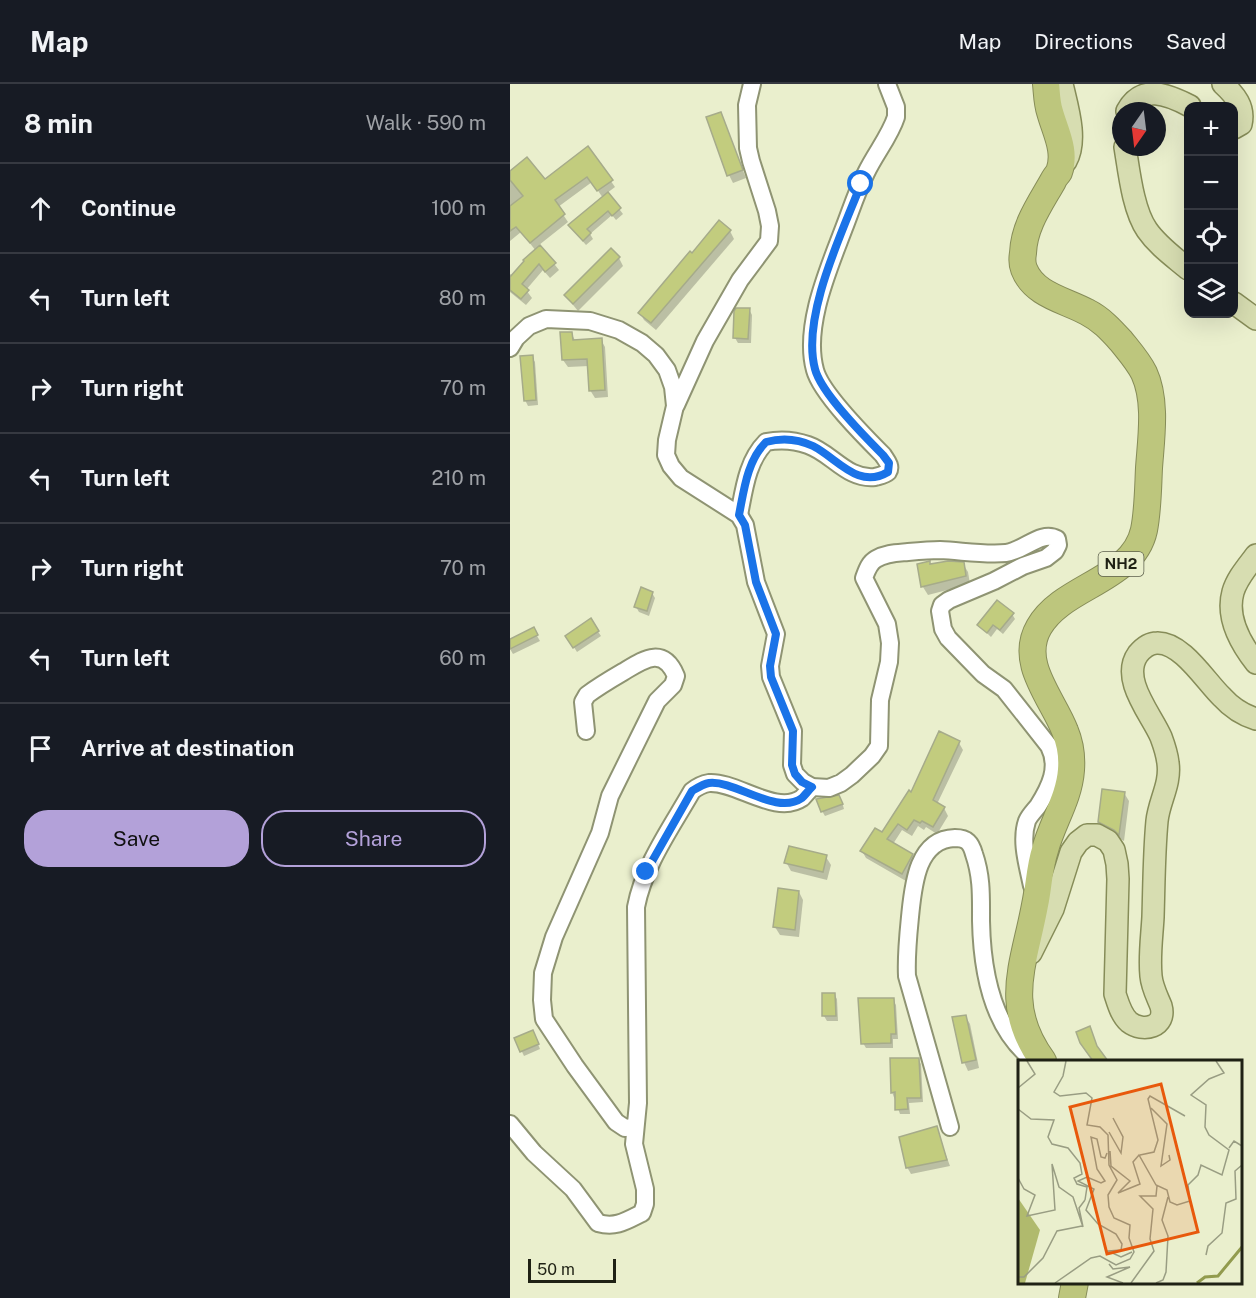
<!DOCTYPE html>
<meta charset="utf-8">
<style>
:root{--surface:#171b24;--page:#242831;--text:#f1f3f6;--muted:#9ea1a6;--line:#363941;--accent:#b3a1d9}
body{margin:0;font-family:"Public Sans",sans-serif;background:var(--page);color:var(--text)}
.controls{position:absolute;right:18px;top:18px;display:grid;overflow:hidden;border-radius:12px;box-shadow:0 6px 24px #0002}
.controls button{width:54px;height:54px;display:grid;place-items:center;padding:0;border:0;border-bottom:2px solid var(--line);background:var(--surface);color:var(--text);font:30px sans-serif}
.compass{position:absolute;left:602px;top:18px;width:54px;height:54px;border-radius:50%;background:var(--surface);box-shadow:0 6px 24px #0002;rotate:194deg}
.scale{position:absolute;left:18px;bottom:15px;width:88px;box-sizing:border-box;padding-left:6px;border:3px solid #1f2114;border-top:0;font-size:16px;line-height:21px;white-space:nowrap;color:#1f2114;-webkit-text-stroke:4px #eaefcd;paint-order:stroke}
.stop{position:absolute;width:18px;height:18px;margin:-14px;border:4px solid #1a73e8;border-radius:50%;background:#fff}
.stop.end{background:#1a73e8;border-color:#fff;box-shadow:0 2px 6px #0008}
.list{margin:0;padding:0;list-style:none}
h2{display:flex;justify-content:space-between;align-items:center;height:78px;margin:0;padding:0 24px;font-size:26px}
h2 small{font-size:20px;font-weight:400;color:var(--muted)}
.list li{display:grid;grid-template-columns:39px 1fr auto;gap:18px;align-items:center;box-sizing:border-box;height:90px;padding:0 24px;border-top:2px solid var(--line)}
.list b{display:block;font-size:22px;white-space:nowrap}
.list em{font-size:20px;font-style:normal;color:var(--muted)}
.actions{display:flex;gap:12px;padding:18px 24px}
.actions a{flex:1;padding:14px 0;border:2px solid var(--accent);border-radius:24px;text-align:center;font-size:21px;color:var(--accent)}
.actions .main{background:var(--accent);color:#111}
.icon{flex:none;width:33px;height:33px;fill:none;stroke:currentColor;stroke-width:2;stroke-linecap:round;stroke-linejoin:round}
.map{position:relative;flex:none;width:746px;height:1214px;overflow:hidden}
header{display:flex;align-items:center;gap:36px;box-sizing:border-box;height:84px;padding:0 30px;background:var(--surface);border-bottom:2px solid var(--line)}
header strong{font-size:28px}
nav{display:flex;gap:33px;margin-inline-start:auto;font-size:21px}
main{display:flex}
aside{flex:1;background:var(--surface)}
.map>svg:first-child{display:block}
</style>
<header>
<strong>Map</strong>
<nav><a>Map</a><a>Directions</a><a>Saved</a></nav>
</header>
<main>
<aside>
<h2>8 min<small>Walk · 590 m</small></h2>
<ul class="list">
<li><svg class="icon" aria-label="ahead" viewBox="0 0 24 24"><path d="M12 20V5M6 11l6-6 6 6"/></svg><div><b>Continue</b></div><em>100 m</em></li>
<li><svg class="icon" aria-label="left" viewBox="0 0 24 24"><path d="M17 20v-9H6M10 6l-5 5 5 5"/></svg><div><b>Turn left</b></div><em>80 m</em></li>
<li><svg class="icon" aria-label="right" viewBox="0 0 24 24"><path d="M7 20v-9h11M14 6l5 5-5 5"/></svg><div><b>Turn right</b></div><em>70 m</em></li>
<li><svg class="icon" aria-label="left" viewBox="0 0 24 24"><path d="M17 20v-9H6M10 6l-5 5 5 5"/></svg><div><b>Turn left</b></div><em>210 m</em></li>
<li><svg class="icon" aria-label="right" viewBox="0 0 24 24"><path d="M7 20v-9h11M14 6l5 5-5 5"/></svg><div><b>Turn right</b></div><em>70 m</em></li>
<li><svg class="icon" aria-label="left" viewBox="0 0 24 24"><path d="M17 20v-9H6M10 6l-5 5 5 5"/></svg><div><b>Turn left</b></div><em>60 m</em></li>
<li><svg class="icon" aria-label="arrive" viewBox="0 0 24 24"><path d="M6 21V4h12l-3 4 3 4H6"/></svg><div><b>Arrive at destination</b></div></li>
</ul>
<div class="actions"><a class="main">Save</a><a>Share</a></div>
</aside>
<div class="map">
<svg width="746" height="1214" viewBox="0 0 746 1214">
<rect width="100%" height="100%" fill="#eaefcd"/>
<g fill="#0003">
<path d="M210,29l26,65 -13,5 -4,-8z"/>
<path d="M78,64l27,39 -8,6 16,21 -7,6 -4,-5 -22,19 3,5 -7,6 -13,-15 30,-32 -11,-16 -34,25 10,15 -29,23 20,25 -9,8 -7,-8 -17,20 6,8 -6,7 -16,-13v-18l3,2 23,-25 -15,-19 -11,9v-67l35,7z"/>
<path d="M209,138l11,9 4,8 -78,91 -12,-10 -4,-7z"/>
<path d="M109,174l4,8 -45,45 -13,-16z"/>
<path d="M239,225l3,6 -1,28h-13l-3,-5z"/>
<path d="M61,249l5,9 25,-2 4,7 3,50 -13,1 -5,-8 -1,-24 -21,1 -5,-7z"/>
<path d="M22,273l3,5 3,43 -10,1 -3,-6z"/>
<path d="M453,480l5,8 2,12 -42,11 -5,-8 8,-21z"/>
<path d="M142,509l3,5 -6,18 -10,-4 -3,-5z"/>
<path d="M502,530l3,5 -12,15 -6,-5 -6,8 -12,-12z"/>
<path d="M80,536l11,16 -24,16 -10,-16z"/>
<path d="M23,545l7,12 -27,13 -3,-5v-8z"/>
<path d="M449,659l4,7 -26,54 7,4 4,8 -11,18 -11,-7 -2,3 -6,-4 -6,10 -10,-6 -9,14 19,11 5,8 -11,18 -40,-23 -4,-7 20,-16 29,-41z"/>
<path d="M614,709l5,8 -5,40 -20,-11 -5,-8z"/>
<path d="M332,718l2,7 -19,7 -3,-5z"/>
<path d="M316,773l5,8 -4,15 -36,-9 -5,-9z"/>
<path d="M289,808l4,8 -4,37 -19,-2 -5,-8z"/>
<path d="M324,910l3,5 1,22h-11l-3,-5z"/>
<path d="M383,916l3,5 2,34h-5v9h-27l-3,-5z"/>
<path d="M455,932l5,8 9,44 -11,3 -4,-9z"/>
<path d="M25,953l5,12 -16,7 -8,-17z"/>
<path d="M408,975l3,5 2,38 -14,1 1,11h-10l-8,-22z"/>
<path d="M426,1044l14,38 -39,8 -4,-7z"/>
</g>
<g fill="#c2cc7e" stroke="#a6ab8a" stroke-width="1.5">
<path d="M211,28l22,58 -16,6 -21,-59z"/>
<path d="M78,62l25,34 -16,11 -10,-14 -32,23 10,14 -35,29 -14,-16 -6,4v-25l13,-10 -13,-16v-9l17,-14 18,22z"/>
<path d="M98,108l13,16 -9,8 -4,-5 -21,18 4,4 -8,8 -15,-16z"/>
<path d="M209,136l12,10 -80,93 -13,-10 52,-62 2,2z"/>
<path d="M30,161l16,18 -11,9 -6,-8 -17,20 7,6 -8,9 -11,-9v-13l14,-16 -1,-1z"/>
<path d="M101,164l9,9 -47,47 -9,-9z"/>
<path d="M226,224h14l-2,31 -15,-1 1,-27z"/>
<path d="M50,248h12l1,8 29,-2 3,52 -16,1 -2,-32 -25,1z"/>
<path d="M23,271l3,45 -12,1 -4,-45z"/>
<path d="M420,477v3l18,-3 16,1 2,14 -45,11 -4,-23z"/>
<path d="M131,503l12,5 -6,19 -13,-4z"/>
<path d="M487,516l17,13 -14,17 -7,-5 -6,8 -10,-8z"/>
<path d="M81,534l8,13 -26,17 -8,-12z"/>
<path d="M24,543l4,8 -28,14v-10z"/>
<path d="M429,647l21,10 -27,59 12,7 -12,20 -11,-6 -2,2 -6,-3 -7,10 -9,-6 -11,15 26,15 -11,20 -42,-23 15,-23 7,4 27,-42 2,2z"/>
<path d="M592,705l23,3 -6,43 -5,-5 -16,-8z"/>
<path d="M329,711l4,9 -22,8 -5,-13z"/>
<path d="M279,762l38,9 -4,17 -39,-9z"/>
<path d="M268,804l21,3 -4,39 -22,-3z"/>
<path d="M312,909h13l1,23h-14z"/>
<path d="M348,914h36l2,36h-5v9l-30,1z"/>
<path d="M456,931l10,45 -14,3 -10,-46z"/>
<path d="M580,942l7,20 11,15h-15l-13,-18 -4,-11z"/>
<path d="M23,946l6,14 -19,8 -6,-14z"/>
<path d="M380,974h29l2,40h-14l1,11 -13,1v-18l-4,1z"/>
<path d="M427,1042l10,34 -41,8 -7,-31z"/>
</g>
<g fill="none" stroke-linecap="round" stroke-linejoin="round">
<g stroke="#8f9473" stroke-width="20">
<g id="minor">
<path d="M0,264l6,-10 13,-12 17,-7 44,2 29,9 23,13 14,12 11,15 6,17 2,19 -8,34 -1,15 5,11 10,12 58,37 6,10 11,57 20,52 -6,32 1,11 22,54 -1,34 3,9 8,8 9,5 17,1 12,-5 11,-8 20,-19 7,-10 1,-46 9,-38 1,-19 -3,-19 -23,-46c3,-8 5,-15 12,-19 10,-6 21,-6 32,-7 11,-1 22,-2 32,-2 22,1 44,5 66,3 18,-2 35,-23 51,-14l1,6 -3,6 -9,7 -23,8 -29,15 -45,19 -7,5 -2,6 3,18 5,9 35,36 21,15 45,57c11,21 1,41 -11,60 -4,5 -9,10 -11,15 -7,20 1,45 5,65"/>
<path d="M166,321l29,-64 35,-61 29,-39 1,-15 -3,-15 -16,-50 -3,-13 -1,-43 5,-21"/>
<path d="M229,431c5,-25 8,-54 27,-73 15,-3 28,-2 42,3 24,8 39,35 67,32 3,-1 10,-2 13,-5 4,-6 -2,-12 -5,-17 -18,-18 -62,-62 -68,-85 -12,-44 14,-102 29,-142 7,-18 13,-37 22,-55 9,-19 24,-37 30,-56v-10l-9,-23"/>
<path d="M76,647l-3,-29 4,-7c12,-9 24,-16 36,-23 20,-12 40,-27 53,4l-3,9 -16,16 -47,95 -10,37 -46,104 -11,36 -1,27 2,19 31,47 41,56 9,6 9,-1"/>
<path d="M0,1040l24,29 39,36 25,34c18,5 28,-2 44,-10l3,-9v-15l-11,-45 4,-41 -2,-196c8,-42 35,-79 56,-116 5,-4 11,-7 17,-8 27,-2 67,33 93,15 3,-3 7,-8 10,-11"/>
<path d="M440,1043l-43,-151c-1,-20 1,-39 3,-59 3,-29 6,-78 45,-79 12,0 16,5 19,16 8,23 7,43 7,67 1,50 11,109 54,140"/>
</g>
</g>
<g stroke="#868c58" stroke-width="24">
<g id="major">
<path d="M552,0c5,22 16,56 4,77"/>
<path d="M713,0c12,11 22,23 18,40l-7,4"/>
<path d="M617,27c15,-27 40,-17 63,-5"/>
<path d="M615,63c4,24 8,63 22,83 11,16 27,27 41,39"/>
<path d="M724,219l22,16"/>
<path d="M746,471c-8,11 -19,23 -23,37 -7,25 8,52 23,71"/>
<path d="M521,869l22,-44 18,-57 7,-10 9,-7h10l11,6 6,9 3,14 1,15 -3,115c3,9 6,21 14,28 14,11 38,5 32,-16 -4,-10 -9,-19 -10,-30 -2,-20 1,-40 2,-59 1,-32 1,-64 4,-96 2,-20 14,-37 11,-58 -1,-9 -4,-18 -7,-26 -10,-23 -41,-58 -23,-83 5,-6 11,-11 19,-11 25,-1 49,39 65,54 9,10 21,18 34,22"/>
</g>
</g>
<g stroke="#868c58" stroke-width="28">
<g id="highway">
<path d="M533,977c-41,-56 -19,-96 -8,-156 4,-18 4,-37 10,-55 7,-27 24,-51 26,-80 1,-13 -1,-27 -6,-39 -12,-32 -47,-68 -26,-104 24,-42 94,-46 105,-97 4,-20 4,-42 5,-62 2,-29 8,-67 -5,-95 -6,-12 -15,-22 -23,-32 -10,-11 -20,-22 -34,-29 -22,-12 -53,-17 -63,-43 -2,-5 -2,-10 -1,-16 1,-27 17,-49 30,-72 1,-3 4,-6 6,-9 8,-21 -4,-41 -9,-60 -3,-9 -3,-19 -4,-28"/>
<path d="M562,1214l3,-16"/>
</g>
</g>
<use href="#minor" stroke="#fff" stroke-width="16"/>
<use href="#major" stroke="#d7ddb1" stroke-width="21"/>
<use href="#highway" stroke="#bdc67d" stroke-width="26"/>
</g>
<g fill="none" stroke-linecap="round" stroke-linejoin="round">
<path stroke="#1a73e8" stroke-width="8" d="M136,788l46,-81c5,-3 11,-7 17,-8 27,-3 67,33 93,15 3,-3 7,-8 10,-11l-10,-5 -7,-8 -3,-9 1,-34 -22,-54 -1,-11 6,-32 -20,-52 -11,-57 -6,-10c5,-25 8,-54 27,-73 15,-4 32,-3 47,4 24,12 45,44 75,26l1,-9 -6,-8c-18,-18 -62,-62 -68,-86 -14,-52 27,-136 46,-185"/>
</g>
<g text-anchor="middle" stroke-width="4.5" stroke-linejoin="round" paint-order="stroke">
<rect fill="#eaefcd" stroke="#5c5f4c" stroke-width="1.5" x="588.5" y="468" width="45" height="24" rx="4.5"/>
<g font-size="15" font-weight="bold" fill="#1f2114">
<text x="611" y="485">NH2</text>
</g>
</g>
<g transform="translate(508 976)">
<rect width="224" height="224" fill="#eaefcd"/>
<path d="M0,138l22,32 -15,53h-7z" fill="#b0ba6d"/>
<path fill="none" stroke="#929b4e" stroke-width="3" d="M179,223l8,-6 13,-1 24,-29"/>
<path fill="none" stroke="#999d83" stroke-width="1.5" d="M0,28l17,-14 -8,-13M133,48l16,16 -6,42 9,-6 -1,-5M0,49l13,10 23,1 -6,17 4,7 16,4 12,15 2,11 -8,4 3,6 10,3 -2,13M91,72l12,21 2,-16 -10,-19M211,88l5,-7 8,5M92,91l1,15 19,15 -12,12 22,-9 -7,-22 6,-7 17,30 11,5 3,12 7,3 13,-4 -2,-16 10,-10 3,-10 21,10 7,-25 -20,-15 -4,-8 1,-22 -15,-10 18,-16 15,-6 -8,-12M89,93l-2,5 -4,-1 -4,-18 -6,-2 6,32 8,12 -4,2 -14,-6 -9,4 16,8 -8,21 12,14 18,10 6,10 -1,6 -13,1 13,6 11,-5M122,95l14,-3 4,-12 -10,-41 2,-3 35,20M0,118l6,11 11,6 -8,21 28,-6 -3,-46 7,23 14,10 10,30 -4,-19 6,-8M188,195l2,-9 14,-13 4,-30 10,-4 -1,-28 7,-6M91,204l4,5 17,-2 -23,10 16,6M0,217h6l19,-19 14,-27 25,-5M37,223l36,-25 9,-2 16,9 14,-6 4,-7 -5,-14 1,-13 -16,-7 -5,-11 -1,-12 9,-15 -8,-15 -1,-30 -8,-8 -13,-2 5,-27 -6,-5 -26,3 -6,-4 9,-16 3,-15M113,223l23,-32 -4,-12 3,-30 -13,-13h16l1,-10M138,223l7,-3 3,-8 2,-36 -6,-16 6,-23"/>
<path fill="#e8590c" fill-opacity="0.15" stroke="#e8590c" stroke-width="3" d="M143,24l37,148 -91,22 -37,-147z"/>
<rect width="224" height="224" fill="none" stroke="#1f2114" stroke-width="3"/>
</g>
</svg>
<div class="controls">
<button>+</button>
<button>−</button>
<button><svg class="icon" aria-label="locate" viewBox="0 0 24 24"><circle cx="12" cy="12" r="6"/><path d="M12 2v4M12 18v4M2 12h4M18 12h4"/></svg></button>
<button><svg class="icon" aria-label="layers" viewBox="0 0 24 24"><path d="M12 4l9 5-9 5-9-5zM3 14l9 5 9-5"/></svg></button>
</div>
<svg class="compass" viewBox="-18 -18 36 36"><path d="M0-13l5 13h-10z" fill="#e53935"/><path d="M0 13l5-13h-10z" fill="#9ea1a6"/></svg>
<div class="scale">50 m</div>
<div class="stop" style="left:351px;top:100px"></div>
<div class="stop end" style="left:136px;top:788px"></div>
</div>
</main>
